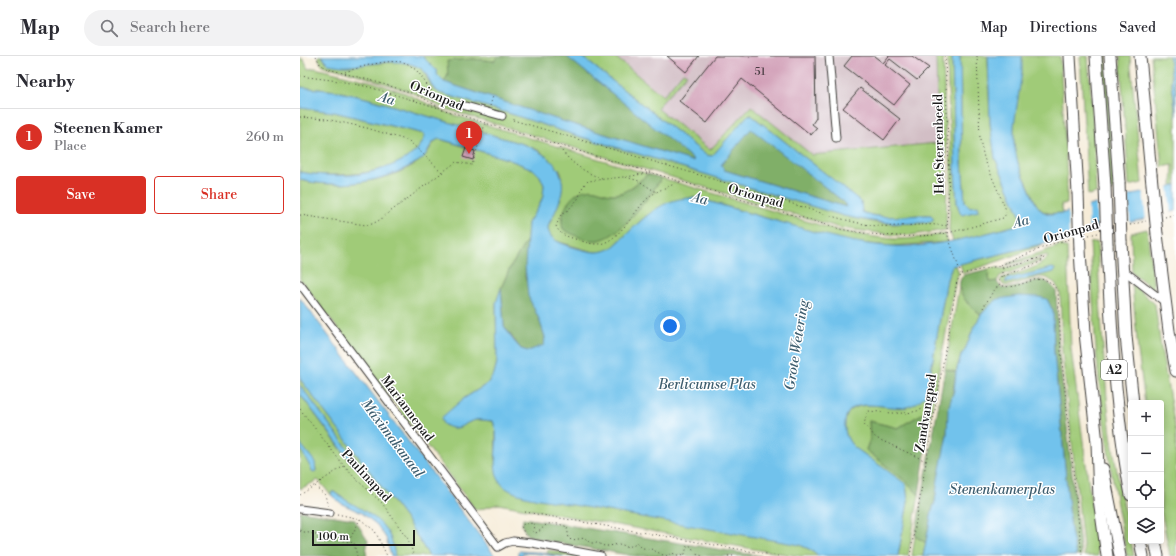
<!DOCTYPE html>
<meta charset="utf-8">
<style>
:root{--surface:#fff;--page:#f2f2f3;--text:#2b2b33;--muted:#7c7c81;--line:#e1e1e2;--accent:#d93025}
body{margin:0;font-family:"Libre Bodoni",serif;background:var(--page);color:var(--text)}
.controls{position:absolute;right:12px;bottom:12px;display:grid;overflow:hidden;border-radius:4px;box-shadow:0 2px 10px #0003}
.controls button{width:36px;height:36px;display:grid;place-items:center;padding:0;border:0;border-bottom:1px solid var(--line);background:var(--surface);color:var(--text);font:20px sans-serif}
.scale{position:absolute;left:12px;bottom:10px;width:103px;box-sizing:border-box;padding-left:4px;border:2px solid #1c1c1c;border-top:0;font-size:11px;line-height:14px;white-space:nowrap;color:#1c1c1c;-webkit-text-stroke:3px #fff;paint-order:stroke}
.you{position:absolute;left:370px;top:270px;width:14px;height:14px;margin:-10px;border:3px solid #fff;border-radius:50%;background:#1a73e8;box-shadow:0 0 0 6px #1a73e833}
.badge{display:grid;place-items:center;width:26px;height:26px;border-radius:50%;background:var(--accent);color:#fff;font-size:13px;font-weight:700}
.pin{position:absolute;translate:-50% -33px;filter:drop-shadow(0 1px 2px #0008)}
.pin::after{content:'';position:absolute;top:21px;width:14px;height:12px;background:inherit;clip-path:polygon(0 0,100% 0,50% 100%)}
.list{margin:0;padding:0;list-style:none}
h2{display:flex;justify-content:space-between;align-items:center;height:52px;margin:0;padding:0 16px;font-size:17px}
h2 small{font-size:13px;font-weight:400;color:var(--muted)}
.list li{display:grid;grid-template-columns:26px 1fr auto;gap:12px;align-items:center;box-sizing:border-box;height:56px;padding:0 16px;border-top:1px solid var(--line)}
.list b{display:block;font-size:15px;white-space:nowrap}
.list p{margin:0;font-size:13px;white-space:nowrap;color:var(--muted)}
.list em{font-size:13px;font-style:normal;color:var(--muted)}
.actions{display:flex;gap:8px;padding:12px 16px}
.actions a{flex:1;padding:9px 0;border:1px solid var(--accent);border-radius:4px;text-align:center;font-size:14px;color:var(--accent)}
.actions .main{background:var(--accent);color:#fff}
.icon{flex:none;width:22px;height:22px;fill:none;stroke:currentColor;stroke-width:2;stroke-linecap:round;stroke-linejoin:round}
.map{position:relative;flex:none;width:876px;height:500px;overflow:hidden}
header{display:flex;align-items:center;gap:24px;box-sizing:border-box;height:56px;padding:0 20px;background:var(--surface);border-bottom:1px solid var(--line)}
header strong{font-size:19px}
nav{display:flex;gap:22px;margin-inline-start:auto;font-size:14px}
.search{width:280px;height:36px;background:var(--page);display:flex;align-items:center;gap:10px;box-sizing:border-box;padding:0 14px;border-radius:22px;color:var(--muted);font-size:15px}
main{display:flex}
aside{flex:1;background:var(--surface)}
.map>svg:first-child{display:block}
</style>
<header>
<strong>Map</strong>
<div class="search"><svg class="icon" aria-label="search" viewBox="0 0 24 24"><circle cx="10" cy="10" r="6"/><path d="M15 15l6 6"/></svg>Search here</div>
<nav><a>Map</a><a>Directions</a><a>Saved</a></nav>
</header>
<main>
<aside>
<h2>Nearby<small></small></h2>
<ul class="list">
<li><span class="badge">1</span><div><b>Steenen Kamer</b><p>Place</p></div><em>260 m</em></li>
</ul>
<div class="actions"><a class="main">Save</a><a>Share</a></div>
</aside>
<div class="map">
<svg width="876" height="500" viewBox="0 0 876 500">
<rect width="100%" height="100%" fill="#fff"/>
<filter id="ink" filterUnits="userSpaceOnUse"><feTurbulence type="fractalNoise" baseFrequency=".025" numOctaves="2"/><feDisplacementMap in="SourceGraphic" scale="8" xChannelSelector="R" yChannelSelector="G"/><feConvolveMatrix kernelMatrix="1 2 1 2 8 2 1 2 1" color-interpolation-filters="sRGB"/></filter>
<filter id="wash" filterUnits="userSpaceOnUse"><feTurbulence type="fractalNoise" baseFrequency=".012" numOctaves="4" result="noise"/><feDisplacementMap in="SourceGraphic" scale="16" xChannelSelector="R" yChannelSelector="G"/><feGaussianBlur stdDeviation="0.9" result="paint"/><feColorMatrix in="noise" values="0 0 0 0 0 0 0 0 0 0 0 0 0 0 0 0 0 1.4 0 .05"/><feComposite in="paint" operator="in"/></filter>
<g filter="url(#wash)">
<rect width="100%" height="100%" fill="#f6ecd8"/>
<path fill="#d2bec5" d="M314,0h322l2,87 -126,12 -61,-49 -41,44 -57,-44 10,-11z"/>
<g fill="#a0cb78" stroke="#5e744a">
<path d="M18,0h4l3,5 24,5 43,-4 9,-1 7,2 14,6 11,20 7,4 71,21 54,18 279,84 34,7 16,1 36,-2 1,-7c-21,-1 -48,6 -69,-3l-1,-10 -111,-88 -36,40 -2,2 -6,-1 -125,-99h33l49,40 20,-24 4,2 -30,34 53,42 41,-44 61,49 126,-12 -2,-87h7l4,119 -1,55 -34,5h-18l-54,-7 -391,-118 -10,-4 -16,-9 -18,-7 -52,-17 -29,-7 -3,-2z"/>
<path d="M122,0h65l4,1v-1h6l-2,5 -23,-2 -24,16 -4,7 -6,-6 -2,-6z"/>
<path d="M647,0h5l3,114 2,33 3,10 17,-6h-8l-4,-5 -3,-41 -2,-105h28l2,68 5,34 25,57 1,4 -4,6 -44,12 -20,4 -4,-11 2,-55z"/>
<path d="M722,0h38l7,123v25h-6l2,9c-26,2 -25,-5 -34,-26 -6,-14 -14,-27 -15,-43 -3,-27 7,-60 8,-88z"/>
<path d="M780,0h8l6,79 2,58 -8,2z"/>
<path d="M802,0h4l7,109v25l-3,1z"/>
<path d="M820,0h10l12,127 -13,3z"/>
<path d="M851,0h18l7,61v68h-4l1,-20 -11,2z"/>
<path d="M872,0h4v38z"/>
<path d="M0,2l4,2 4,9 7,-1 58,14 32,11 43,20 200,61c-12,9 -23,22 -39,20 -6,-1 -12,-4 -19,-5l-28,29 1,10 52,4 25,-24 22,-30 178,53c18,3 37,7 55,8 17,0 34,-3 50,-5l3,8 -56,4 -33,-3 -28,-6 -130,-38 -9,-2 -46,19 -33,31 -7,4 -10,1 -6,-1 -34,-10 -7,-7 -1,-7 13,-29 1,-23 -3,-6 -19,-18 -14,-6 -160,-47 -30,-7 -36,-4z"/>
<path d="M0,52l34,4 90,22 1,3c-16,39 -90,42 -125,35z"/>
<path d="M137,83h3l67,20 26,10 7,7 4,9 -1,11 -3,8 -12,19 -1,17 -17,28 -9,20 -5,15 1,59 -3,12 -7,10 -24,15 -20,25c17,9 18,-1 33,-4 5,-1 12,1 17,1l3,11 -1,35 305,78 11,5 7,6h-18l-41,-6 -261,-46 -20,6 -3,-1 -175,-230v-99c36,9 92,3 122,-21 6,-5 9,-14 15,-20z"/>
<path d="M847,173l7,61 -22,-18 -1,-39z"/>
<path d="M752,185l-50,19 -39,13 -3,-9z"/>
<path d="M797,186c3,58 6,117 12,176 5,46 16,92 25,138h-7c-15,-72 -26,-145 -32,-219 -2,-31 -3,-62 -5,-94z"/>
<path d="M762,189l1,2h4l4,102 27,207h-14l-22,-205 -2,-59 -5,-9 -8,-5 -7,-1 -32,9 -5,-1 -3,-5 2,-2c12,-4 39,-10 46,-21l-1,-2 -40,10v-1z"/>
<path d="M741,203l-1,2 -40,15 -3,5 -7,2 -2,-14 8,-2 6,2z"/>
<path d="M656,209l3,8 -3,6 -24,129 -34,20 -29,-7 1,18 -4,11 41,32 12,13 -11,61h-10l10,-54 -2,-17 -52,-38c-7,-7 -10,-15 -9,-25 3,-27 44,-13 62,-15l21,-20 19,-108 5,-13z"/>
<path d="M832,228l23,20 6,44 15,85v123h-6l-9,-46v-107h-16l-7,-52z"/>
<path d="M659,231l8,16 14,12 -7,12 -9,23 -4,5 -5,17 -11,-3z"/>
<path d="M0,323l108,143 21,34h-34l-5,-19 -7,-11 -49,-34h-2l-1,3 -13,-15 -18,9v-40l6,8 6,14 4,-1c-1,-12 -12,-16 -16,-26 0,-6 0,-41 0,-50l52,70 5,-3 -57,-76z"/>
<path d="M615,480l11,7 -3,13h-11z"/>
<path d="M248,494l42,6h-27l-16,-3z"/>
</g>
<g fill="#80af68" stroke="#4e6642">
<path d="M197,0h69l128,103 -2,2 -133,-41 -115,-38 4,-7 -1,-14 25,-2 23,2z"/>
<path d="M451,72l93,74 2,5 -122,-37 -3,-5z"/>
<path d="M348,118l14,4c-5,5 -7,10 -11,15 -12,16 -32,43 -52,47 -12,2 -26,-5 -36,-11 -2,-7 -1,-13 2,-20 5,-13 17,-22 31,-19 7,2 14,5 21,4 12,-2 22,-13 31,-20z"/>
<path d="M227,184l-2,37 20,60 -1,9 -16,5 -7,-2 -17,-23 -3,-38 9,-20z"/>
<path d="M688,213l2,13 7,-1c5,17 32,-1 44,-1 7,1 12,6 15,11l3,62 22,203h-5l-5,-26 -17,-178 -1,-41 -6,-12 -64,13 -2,3c-12,-10 -29,-24 -18,-40z"/>
<path d="M645,313l11,3 -12,81 -6,26 -3,23 -3,9 -6,32 -11,-7z"/>
<path d="M632,352l-13,87 -12,-13 -41,-32 4,-11 -1,-18 29,7z"/>
<path d="M0,455l54,8 14,21 -2,13 1,3h-67z"/>
<path d="M223,462l238,38h-127l-86,-15 -21,-6 -5,-9z"/>
</g>
<g fill="#71c2ec" stroke="#466f84" fill-rule="evenodd">
<path d="M22,0h100l14,14 2,6 6,6 115,38 133,41 2,-1 -128,-104h15l125,99 6,1 2,-2 34,-39h3l108,85 2,2 1,10c21,9 48,2 69,3l2,3v3c-5,2 -11,2 -16,2 -25,2 -49,-2 -73,-7l-279,-84 -54,-18 -71,-21c-13,-7 -10,-18 -18,-24 -22,-13 -49,-4 -72,-3 -7,1 -15,-1 -22,-2zM451,73l93,73 2,5 -122,-37 -3,-5z"/>
<path d="M652,0h8l2,105 3,41 4,5 9,-1 1,3 -1,2 -16,4 -2,-2 -3,-10 -2,-33z"/>
<path d="M688,0h34v16l-8,54v18l4,19 18,41 6,7 7,3 14,-1 43,-12 70,-16v26l-224,55 -5,13 -20,114c-5,6 -11,12 -20,14 -18,4 -59,-14 -62,15 -1,10 2,18 9,25l52,37 2,18 -10,54h-80l-7,-6 -11,-5 -261,-46c-10,-2 -21,-4 -30,-9 -21,-11 -11,-38 -13,-57 0,-4 -2,-8 -3,-12 -5,0 -12,-2 -17,-1 -15,3 -16,14 -33,4l-2,-6 22,-19 24,-15 7,-10 3,-12 -1,-59 5,-15 3,38 9,14 8,9 7,2 16,-6 1,-8 -6,-18 -11,-23 -3,-30 3,-43 12,-19 3,-8 1,-11 -4,-9 -7,-7 -26,-10 -67,-20c-10,1 -11,14 -18,20 -5,4 -11,6 -16,9 -32,16 -71,20 -106,12v-8c17,3 35,4 52,3 23,-2 67,-14 73,-39l-1,-2 -90,-22 -34,-4v-21l36,4 30,7 160,47c31,14 46,31 30,65 -2,6 -8,12 -8,19 1,5 4,10 9,12 7,4 31,11 39,11 6,0 11,-2 17,-5 26,-23 49,-55 88,-48 30,9 60,18 90,26 33,10 66,20 101,21 43,2 85,-10 125,-21l4,-6 -1,-4 -25,-57 -5,-35z"/>
<path d="M869,0h3l4,38v23z"/>
<path d="M752,212l3,1 -1,3 -47,11 -2,-1 2,-3z"/>
<path d="M719,240l20,1 8,2 6,12 1,41 17,178 5,26h-153l9,-45 3,-9 3,-23 9,-44 1,-26 6,-19 2,-18 5,-17 4,-5 9,-23 7,-12 7,-8 10,-8z"/>
<path d="M0,242l195,258h-66l-21,-34 -108,-143z"/>
<path d="M0,329l57,76 -4,3 -53,-70z"/>
<path d="M0,387l15,19 1,9 -2,1 -2,-1c-3,-8 -12,-19 -12,-28z"/>
<path d="M32,436h2c18,14 47,23 56,45 3,6 4,13 5,19h-4l-5,-18 -9,-13 -15,-12 -20,-9 -11,-9z"/>
<path d="M219,495l17,1 27,4c-13,0 -26,-3 -40,-3l-1,3h-4v-4z"/>
</g>
<g fill="#f6ecd8">
<path d="M868,128l3,30 -25,7 -3,-31z"/>
<path d="M829,138l1,30 -33,8 -1,-30z"/>
<path d="M788,148l1,30 -20,5 -1,-29z"/>
</g>
<g id="blocks">
<g fill="#d2a0b8">
<path d="M367,0h32l-13,16z"/>
<path d="M415,0h100l1,62 -4,6 5,4 -6,7 -69,-56 -35,44 -28,-22z"/>
<path d="M552,0h22l9,7 6,-7h23l17,12 -12,12 -27,-21 -5,6 25,20 -16,20 -50,-39z"/>
<path d="M560,32l40,31 -16,21 -41,-32z"/>
<path d="M166,92l9,3 -2,9 -10,-3z"/>
</g>
</g>
</g>
<g filter="url(#ink)">
<use href="#blocks" fill-opacity="0" stroke="#3d3b38" stroke-width="1"/>
<g fill="none" stroke-linecap="round" stroke-linejoin="round">
<g stroke="#3d3b38" stroke-width="9">
<g id="minor">
<path d="M529,0l7,82"/>
<path d="M162,49l40,11"/>
<path d="M823,214l43,33"/>
<path d="M0,228l198,263 7,-4 8,-2 19,2 69,13"/>
<path d="M0,453l30,4"/>
</g>
</g>
<g stroke="#3d3b38" stroke-width="13">
<g id="highway">
<path d="M770,0l8,137"/>
<path d="M796,0l9,130"/>
<path d="M810,0l9,126"/>
<path d="M840,0l11,118"/>
<path d="M857,178l12,97 7,40"/>
<path d="M821,185l5,95 7,67"/>
<path d="M807,188c4,84 8,168 24,251"/>
<path d="M780,194l5,83 12,110 2,56 8,57"/>
<path d="M803,413l17,87"/>
<path d="M840,485l3,15"/>
<path d="M855,485l3,15"/>
</g>
</g>
<g stroke="#3d3b38" stroke-width="1" stroke-dasharray="1 3" stroke-linecap="butt">
<path d="M16,0l4,8 8,5 45,12 33,10 17,7 19,11 43,14 355,106c36,7 71,10 107,4 19,-4 38,-10 56,-15l3,-4v-4l-22,-52 -4,-18 -3,-84"/>
<path d="M645,0l4,115 -2,62 14,41"/>
<path d="M45,16c15,-5 45,-14 61,-9 3,1 7,5 10,7 7,7 10,16 17,22 5,6 15,6 21,11"/>
<path d="M0,20l39,5 30,6 70,21"/>
<path d="M190,50l3,-10"/>
<path d="M0,61l26,2 41,9 42,13 33,31"/>
<path d="M213,64c80,24 160,47 240,71 39,12 77,27 116,34 27,4 53,-3 79,1"/>
<path d="M257,89c15,19 22,24 45,34"/>
<path d="M347,117l-15,3 -44,5 -5,5 -5,13 -10,11 -7,5 -5,11c4,9 10,10 19,13 7,2 14,5 21,5 22,1 38,-34 53,-47 9,-7 20,-11 31,-15"/>
<path d="M326,121l13,4 17,11"/>
<path d="M0,159l66,10 6,-1 6,-3 78,-59 16,3 13,-41"/>
<path d="M865,161l11,-3"/>
<path d="M830,169l16,-4"/>
<path d="M789,179l9,-2"/>
<path d="M698,210l5,1 41,-10 -1,3 -9,5 -33,12 -2,2v5c19,12 43,-22 59,8l3,60 21,204"/>
<path d="M662,218l36,-8 54,-22 18,-5"/>
<path d="M701,221l2,-9"/>
<path d="M683,252l9,-15 7,-8"/>
<path d="M0,353l44,57 12,13 26,24 26,36 6,17"/>
<path d="M626,405l-50,-23 -12,-14 4,-13c18,1 42,6 58,-4 4,-3 7,-7 10,-9"/>
<path d="M15,430l10,9 3,11"/>
<path d="M0,439l44,-29"/>
<path d="M225,456l253,44"/>
<path d="M37,458l23,5 15,12 12,25"/>
<path d="M0,475l54,12 3,13"/>
<path d="M225,479l-4,-9 3,-2 10,-1 1,3 -2,6 2,1c5,-1 7,-5 11,-8 6,-3 15,-1 21,2l2,12 3,1 13,-2 5,5h8l6,3h5l10,-2 10,3 7,-4h2l5,5 8,1 14,7"/>
<path d="M49,485l11,-22"/>
<path d="M366,500l6,-3 8,3"/>
<path d="M381,500l4,-2 2,-8 2,-1 3,2 3,7 8,2"/>
<path d="M428,500h7"/>
<path d="M610,500l47,-275 5,-7"/>
</g>
<use href="#minor" stroke="#fff" stroke-width="7"/>
<use href="#highway" stroke="#fff" stroke-width="11"/>
<g stroke="#3d3b38" stroke-width="13" stroke-linecap="butt">
<g id="highway-bridge">
<path d="M851,118l6,60"/>
<path d="M819,126l2,59"/>
<path d="M805,130l2,58"/>
<path d="M778,137l2,57"/>
</g>
</g>
<use href="#highway-bridge" stroke="#fff" stroke-width="11"/>
</g>
</g>
<g text-anchor="middle" stroke-width="3" stroke-linejoin="round" paint-order="stroke">
<g font-size="11" fill="#4a3d43">
<text x="460" y="19">51</text>
</g>
<rect fill="#fff" stroke="#606060" stroke-width="1" x="801" y="304" width="26" height="20" rx="3"/>
<g font-size="12" font-weight="bold" fill="#1c1c1c">
<text x="814" y="318">A2</text>
</g>
<g font-size="13" fill="#1c1c1c" stroke="#fff">
<text transform="translate(137 39) rotate(23)" y="5">Orionpad</text>
<text transform="translate(638 88) rotate(-91)" y="5">Het Sterrenbeeld</text>
<text transform="translate(456 139) rotate(16)" y="5">Orionpad</text>
<text transform="translate(771 175) rotate(-16)" y="5">Orionpad</text>
<text transform="translate(108 352) rotate(53)" y="5">Mariannepad</text>
<text transform="translate(625 357) rotate(-81)" y="5">Zandvangpad</text>
<text transform="translate(67 419) rotate(47)" y="5">Paulinapad</text>
</g>
<g font-size="14" font-style="italic" fill="#3e5e6f" stroke="#fff">
<text transform="translate(87 42) rotate(17)" y="5">Aa</text>
<text transform="translate(400 142) rotate(12)" y="5">Aa</text>
<text transform="translate(721 165) rotate(-14)" y="5">Aa</text>
<text transform="translate(496 289) rotate(-81)" y="5">Grote Wetering</text>
<text x="407" y="333">Berlicumse Plas</text>
<text transform="translate(93 382) rotate(53)" y="5">Máximakanaal</text>
<text x="702" y="438">Stenenkamerplas</text>
</g>
</g>
</svg>
<div class="controls">
<button>+</button>
<button>−</button>
<button><svg class="icon" aria-label="locate" viewBox="0 0 24 24"><circle cx="12" cy="12" r="6"/><path d="M12 2v4M12 18v4M2 12h4M18 12h4"/></svg></button>
<button><svg class="icon" aria-label="layers" viewBox="0 0 24 24"><path d="M12 4l9 5-9 5-9-5zM3 14l9 5 9-5"/></svg></button>
</div>
<div class="scale">100 m</div>
<div class="you"></div>
<div class="pin badge" style="left:169px;top:98px">1</div>
</div>
</main>
